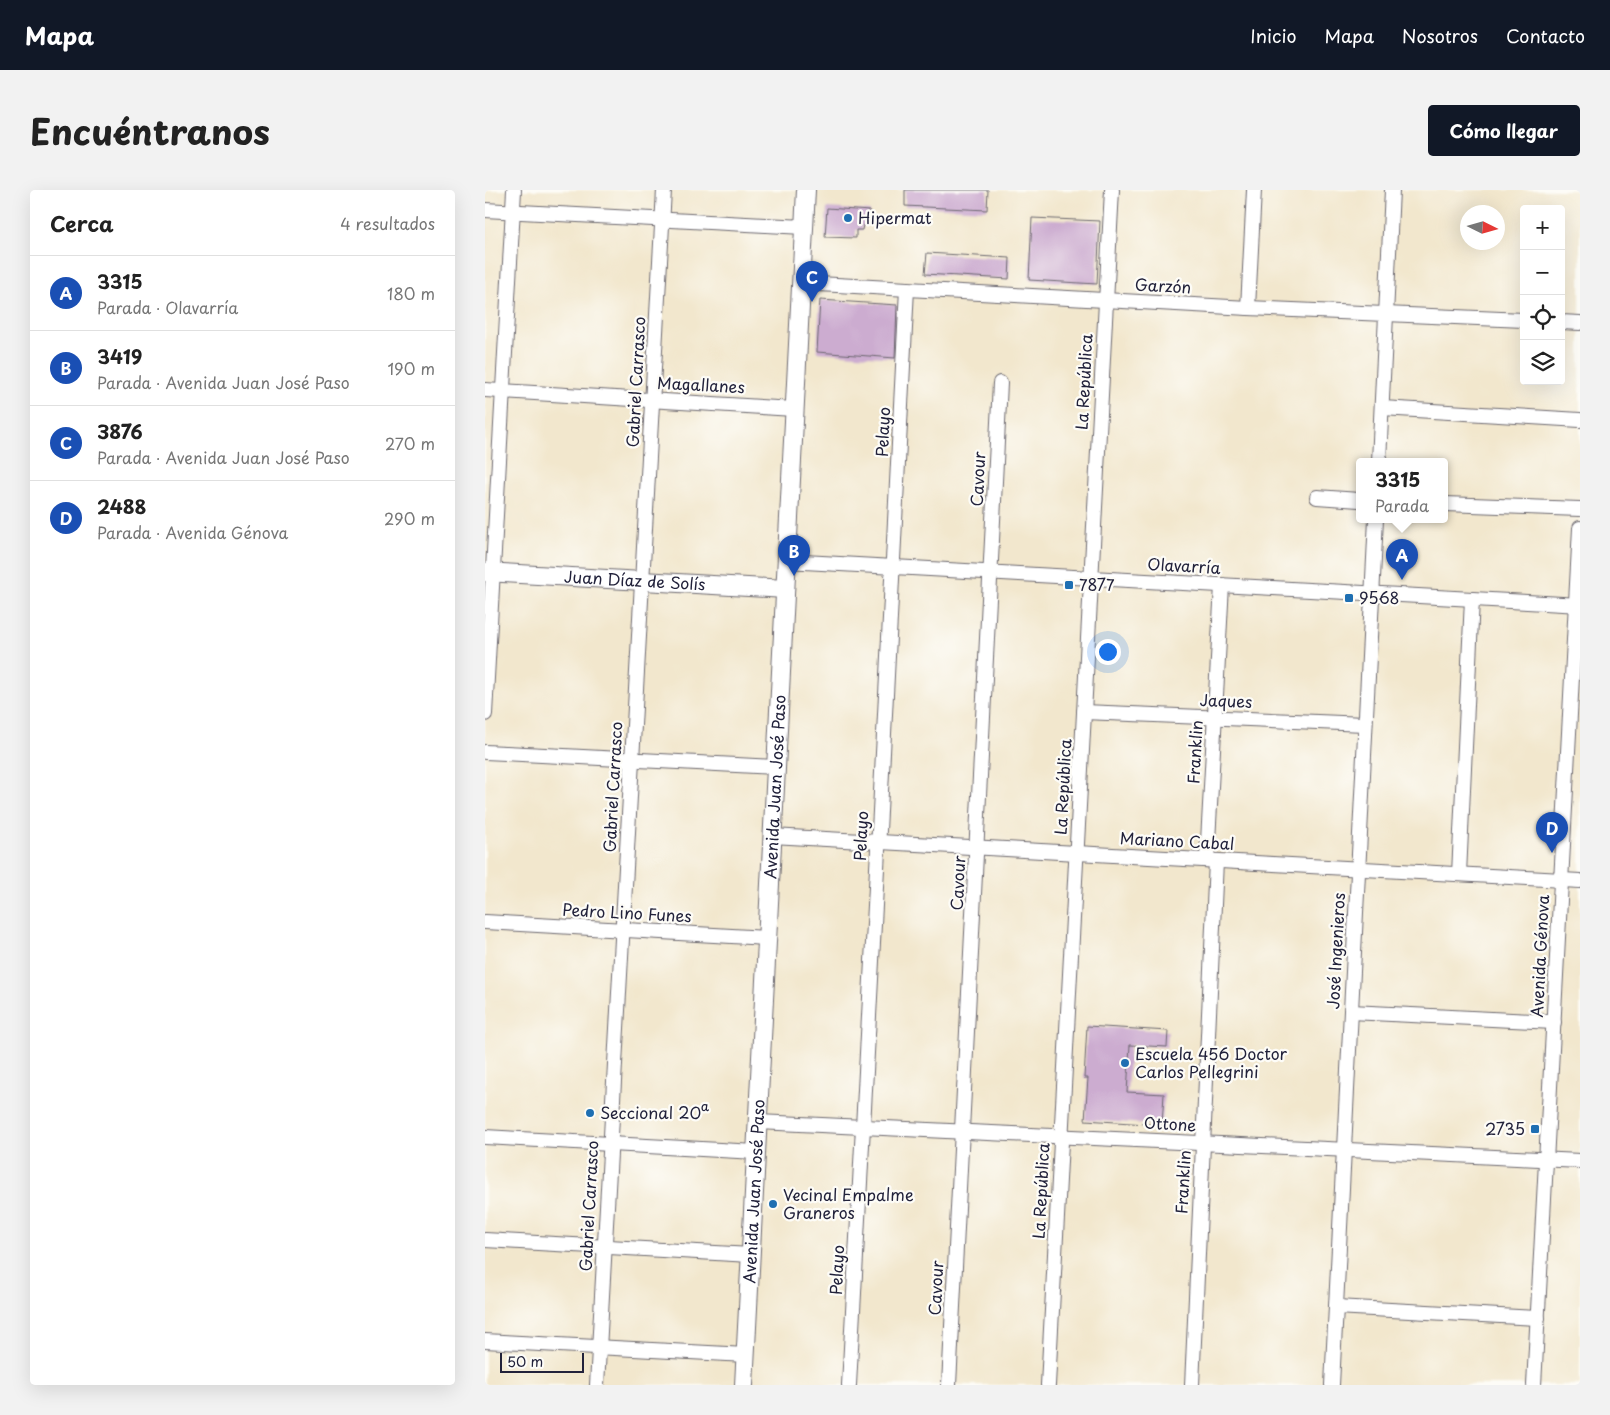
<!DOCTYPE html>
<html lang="es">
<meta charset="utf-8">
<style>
:root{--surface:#fff;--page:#f2f2f2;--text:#222;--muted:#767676;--line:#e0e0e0;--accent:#111827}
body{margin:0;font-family:"Playpen Sans",sans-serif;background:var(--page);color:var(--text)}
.controls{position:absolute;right:15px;top:15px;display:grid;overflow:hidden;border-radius:5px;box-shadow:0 5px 20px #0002}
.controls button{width:45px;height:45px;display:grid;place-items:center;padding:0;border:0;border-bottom:1px solid var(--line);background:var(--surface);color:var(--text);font:25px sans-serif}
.compass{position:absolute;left:975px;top:15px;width:45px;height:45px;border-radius:50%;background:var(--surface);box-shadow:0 5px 20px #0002;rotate:95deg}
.scale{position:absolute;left:15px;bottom:12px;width:84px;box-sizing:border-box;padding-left:5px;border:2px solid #22223b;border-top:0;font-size:14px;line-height:18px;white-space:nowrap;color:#22223b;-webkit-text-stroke:4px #fdfcf7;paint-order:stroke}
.you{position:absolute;left:622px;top:461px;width:18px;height:18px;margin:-12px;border:4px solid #fff;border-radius:50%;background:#1a73e8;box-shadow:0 0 0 8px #1a73e833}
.badge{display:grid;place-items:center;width:32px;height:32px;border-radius:50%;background:var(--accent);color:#fff;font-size:16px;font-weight:700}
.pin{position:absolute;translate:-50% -41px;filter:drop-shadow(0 1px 2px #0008)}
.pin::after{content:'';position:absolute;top:26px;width:18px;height:15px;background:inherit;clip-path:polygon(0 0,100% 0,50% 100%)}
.popup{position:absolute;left:871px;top:268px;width:92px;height:65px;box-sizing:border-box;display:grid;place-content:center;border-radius:5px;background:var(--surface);filter:drop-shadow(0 1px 4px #0005);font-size:16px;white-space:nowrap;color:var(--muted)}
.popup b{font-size:19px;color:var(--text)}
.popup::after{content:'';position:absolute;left:50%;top:100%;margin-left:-10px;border:10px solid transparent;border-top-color:var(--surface)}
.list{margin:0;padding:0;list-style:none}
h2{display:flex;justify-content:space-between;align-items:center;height:65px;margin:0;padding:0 20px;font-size:21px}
h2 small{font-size:16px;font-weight:400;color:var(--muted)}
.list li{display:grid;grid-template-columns:32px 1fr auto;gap:15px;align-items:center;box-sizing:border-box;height:75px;padding:0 20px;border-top:1px solid var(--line)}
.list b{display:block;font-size:19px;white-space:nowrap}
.list p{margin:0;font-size:16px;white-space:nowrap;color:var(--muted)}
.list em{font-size:16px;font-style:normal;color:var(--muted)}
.icon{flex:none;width:28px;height:28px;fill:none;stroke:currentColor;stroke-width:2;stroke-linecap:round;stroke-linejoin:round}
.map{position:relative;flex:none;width:1095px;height:1195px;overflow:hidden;border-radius:5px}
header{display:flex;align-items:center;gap:30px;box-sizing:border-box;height:70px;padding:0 25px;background:var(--accent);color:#fff}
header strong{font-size:24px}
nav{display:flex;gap:28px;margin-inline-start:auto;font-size:18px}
.intro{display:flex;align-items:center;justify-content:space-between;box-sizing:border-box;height:120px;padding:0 30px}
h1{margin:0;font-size:35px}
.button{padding:12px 22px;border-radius:5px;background:var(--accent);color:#fff;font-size:18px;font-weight:700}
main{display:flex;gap:30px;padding:0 30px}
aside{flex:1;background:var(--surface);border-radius:5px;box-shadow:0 5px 20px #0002}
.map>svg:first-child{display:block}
</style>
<header>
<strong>Mapa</strong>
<nav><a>Inicio</a><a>Mapa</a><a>Nosotros</a><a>Contacto</a></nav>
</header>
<div class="intro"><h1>Encuéntranos</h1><a class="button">Cómo llegar</a></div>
<main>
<aside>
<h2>Cerca<small>4 resultados</small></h2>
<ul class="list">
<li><span class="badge" style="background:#1a4fb4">A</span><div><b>3315</b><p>Parada · Olavarría</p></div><em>180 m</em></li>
<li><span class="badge" style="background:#1a4fb4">B</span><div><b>3419</b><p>Parada · Avenida Juan José Paso</p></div><em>190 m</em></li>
<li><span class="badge" style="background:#1a4fb4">C</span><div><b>3876</b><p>Parada · Avenida Juan José Paso</p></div><em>270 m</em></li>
<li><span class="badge" style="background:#1a4fb4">D</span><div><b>2488</b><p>Parada · Avenida Génova</p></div><em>290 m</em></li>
</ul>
</aside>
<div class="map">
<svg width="1095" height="1195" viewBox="0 0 1095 1195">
<rect width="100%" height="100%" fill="#fdfcf7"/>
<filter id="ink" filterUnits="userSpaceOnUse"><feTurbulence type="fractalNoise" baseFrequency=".02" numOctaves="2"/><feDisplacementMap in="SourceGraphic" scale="10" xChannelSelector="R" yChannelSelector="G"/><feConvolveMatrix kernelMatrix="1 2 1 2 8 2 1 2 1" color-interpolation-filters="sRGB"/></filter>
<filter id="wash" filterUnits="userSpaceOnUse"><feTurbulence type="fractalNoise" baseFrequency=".0096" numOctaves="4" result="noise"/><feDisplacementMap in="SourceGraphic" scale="20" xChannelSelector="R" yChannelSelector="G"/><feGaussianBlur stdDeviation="1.12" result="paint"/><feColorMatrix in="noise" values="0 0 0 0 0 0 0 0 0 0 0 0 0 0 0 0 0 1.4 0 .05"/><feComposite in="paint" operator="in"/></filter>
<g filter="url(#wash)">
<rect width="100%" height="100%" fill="#f2e7cd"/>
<g id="blocks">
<g fill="#ccacd0">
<path d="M420,0h83l-1,20 -82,-4z"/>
<path d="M342,18l43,3 -2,14h-5l-1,5h-6v8l-31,-1z"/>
<path d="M547,28l68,3 -3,63 -68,-4z"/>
<path d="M442,63l83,5 -1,21 -84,-5z"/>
<path d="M335,110l77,5 -2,53 -78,-6z"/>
<path d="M602,836l81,5 -1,16 -37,-2 -3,47 37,2 -2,31 -77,-5 3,-42h-4z"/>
</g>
</g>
</g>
<g filter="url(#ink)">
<use href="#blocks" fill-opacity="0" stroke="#6b676e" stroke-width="1"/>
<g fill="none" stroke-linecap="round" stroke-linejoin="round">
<g stroke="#6b676e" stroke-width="16">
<g id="minor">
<path d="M0,20l319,17"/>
<path d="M316,93l447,25 276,12"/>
<path d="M763,118l6,-118"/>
<path d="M1076,132l19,1"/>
<path d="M0,200l309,19"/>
<path d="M897,218l198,12"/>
<path d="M894,271l13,-271"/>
<path d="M832,307l42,3"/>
<path d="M960,314l135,5"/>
<path d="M301,371l794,44"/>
<path d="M599,522l281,12"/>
<path d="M0,524l29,-524"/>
<path d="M0,562l291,15"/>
<path d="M287,646l808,45"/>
<path d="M722,670l15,-275"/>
<path d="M974,684l13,-275"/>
<path d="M0,732l282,16"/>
<path d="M866,822l203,10"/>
<path d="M273,932l822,39"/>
<path d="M0,947l271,15"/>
<path d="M0,1050l266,15"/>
<path d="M851,1117l202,11"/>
<path d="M0,1151l261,14"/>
<path d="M112,1195l67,-1195"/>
<path d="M364,1195c18,-365 42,-731 58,-1096"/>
<path d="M464,1195l51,-1002"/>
<path d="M563,1195l64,-1195"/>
<path d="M707,1195l24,-524"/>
<path d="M847,1195l44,-866"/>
<path d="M1049,1195l46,-857"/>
</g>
</g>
<g stroke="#6b676e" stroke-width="20">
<g id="major">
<path id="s1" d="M0,382l300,17"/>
<path id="s2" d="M259,1195l62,-1195"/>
</g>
</g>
<use href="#minor" stroke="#fff" stroke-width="14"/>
<use href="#major" stroke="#fff" stroke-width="18"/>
</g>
</g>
<g fill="#1f6fb2" stroke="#fdfcf7" stroke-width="2">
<circle cx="363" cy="28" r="5"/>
<rect x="579" y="390" width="10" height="10" rx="2.5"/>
<rect x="859" y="403" width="10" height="10" rx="2.5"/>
<circle cx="640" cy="873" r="5"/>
<circle cx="105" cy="923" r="5"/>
<rect x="1045" y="934" width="10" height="10" rx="2.5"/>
<circle cx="288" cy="1014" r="5"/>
</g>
<g text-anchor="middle" stroke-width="4.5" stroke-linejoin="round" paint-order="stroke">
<g font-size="16" fill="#22223b" stroke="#fdfcf7" text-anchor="start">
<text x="373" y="34">Hipermat</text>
<text x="594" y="401">7877</text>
<text x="874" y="414">9568</text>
<text x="650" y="870">Escuela 456 Doctor<tspan x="650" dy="18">Carlos Pellegrini</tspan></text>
<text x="115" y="929">Seccional 20ª</text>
<text x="1040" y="945" text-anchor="end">2735</text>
<text x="298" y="1011">Vecinal Empalme<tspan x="298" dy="18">Graneros</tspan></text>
</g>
<g font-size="16" fill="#22223b" stroke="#fdfcf7">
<text transform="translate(678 96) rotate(3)" y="6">Garzón</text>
<text transform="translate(151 192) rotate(-87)" y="6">Gabriel Carrasco</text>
<text transform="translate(599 192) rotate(-87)" y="6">La República</text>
<text transform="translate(216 195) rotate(3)" y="6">Magallanes</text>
<text transform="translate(398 242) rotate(-87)" y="6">Pelayo</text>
<text transform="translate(493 289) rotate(-87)" y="6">Cavour</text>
<text transform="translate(699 376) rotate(3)" y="6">Olavarría</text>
<text dy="6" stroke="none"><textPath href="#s1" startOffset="150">Juan Díaz de Solís</textPath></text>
<text transform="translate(741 511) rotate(2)" y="6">Jaques</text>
<text transform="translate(710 562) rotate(-87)" y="6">Franklin</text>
<text transform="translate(128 597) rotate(-87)" y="6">Gabriel Carrasco</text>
<text dy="6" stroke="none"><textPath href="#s2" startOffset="599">Avenida Juan José Paso</textPath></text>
<text transform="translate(578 597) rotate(-87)" y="6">La República</text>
<text transform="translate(376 646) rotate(-87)" y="6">Pelayo</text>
<text transform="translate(692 651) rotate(3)" y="6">Mariano Cabal</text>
<text transform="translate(473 693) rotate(-87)" y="6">Cavour</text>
<text transform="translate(142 723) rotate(3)" y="6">Pedro Lino Funes</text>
<text transform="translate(851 761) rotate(-87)" y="6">José Ingenieros</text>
<text transform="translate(1055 766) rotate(-87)" y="6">Avenida Génova</text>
<text transform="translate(685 934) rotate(3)" y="6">Ottone</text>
<text transform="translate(698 992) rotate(-87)" y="6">Franklin</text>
<text transform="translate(556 1001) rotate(-87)" y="6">La República</text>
<text dy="6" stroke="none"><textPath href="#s2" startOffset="194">Avenida Juan José Paso</textPath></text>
<text transform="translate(104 1016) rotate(-87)" y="6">Gabriel Carrasco</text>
<text transform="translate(352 1080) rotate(-87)" y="6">Pelayo</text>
<text transform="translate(451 1098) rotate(-87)" y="6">Cavour</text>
</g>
</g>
</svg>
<div class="controls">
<button>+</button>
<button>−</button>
<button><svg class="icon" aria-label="locate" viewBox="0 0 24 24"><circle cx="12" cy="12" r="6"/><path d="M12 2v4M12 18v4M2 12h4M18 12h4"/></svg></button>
<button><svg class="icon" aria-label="layers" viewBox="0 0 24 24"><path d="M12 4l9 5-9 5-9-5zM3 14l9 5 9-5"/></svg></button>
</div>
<svg class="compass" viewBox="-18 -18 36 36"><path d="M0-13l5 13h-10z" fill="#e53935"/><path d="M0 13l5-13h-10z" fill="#767676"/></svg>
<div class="scale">50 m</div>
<div class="you"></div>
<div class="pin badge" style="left:917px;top:390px;background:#1a4fb4">A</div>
<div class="popup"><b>3315</b>Parada</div>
<div class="pin badge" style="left:309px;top:386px;background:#1a4fb4">B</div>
<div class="pin badge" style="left:327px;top:112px;background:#1a4fb4">C</div>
<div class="pin badge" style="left:1067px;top:663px;background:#1a4fb4">D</div>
</div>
</main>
